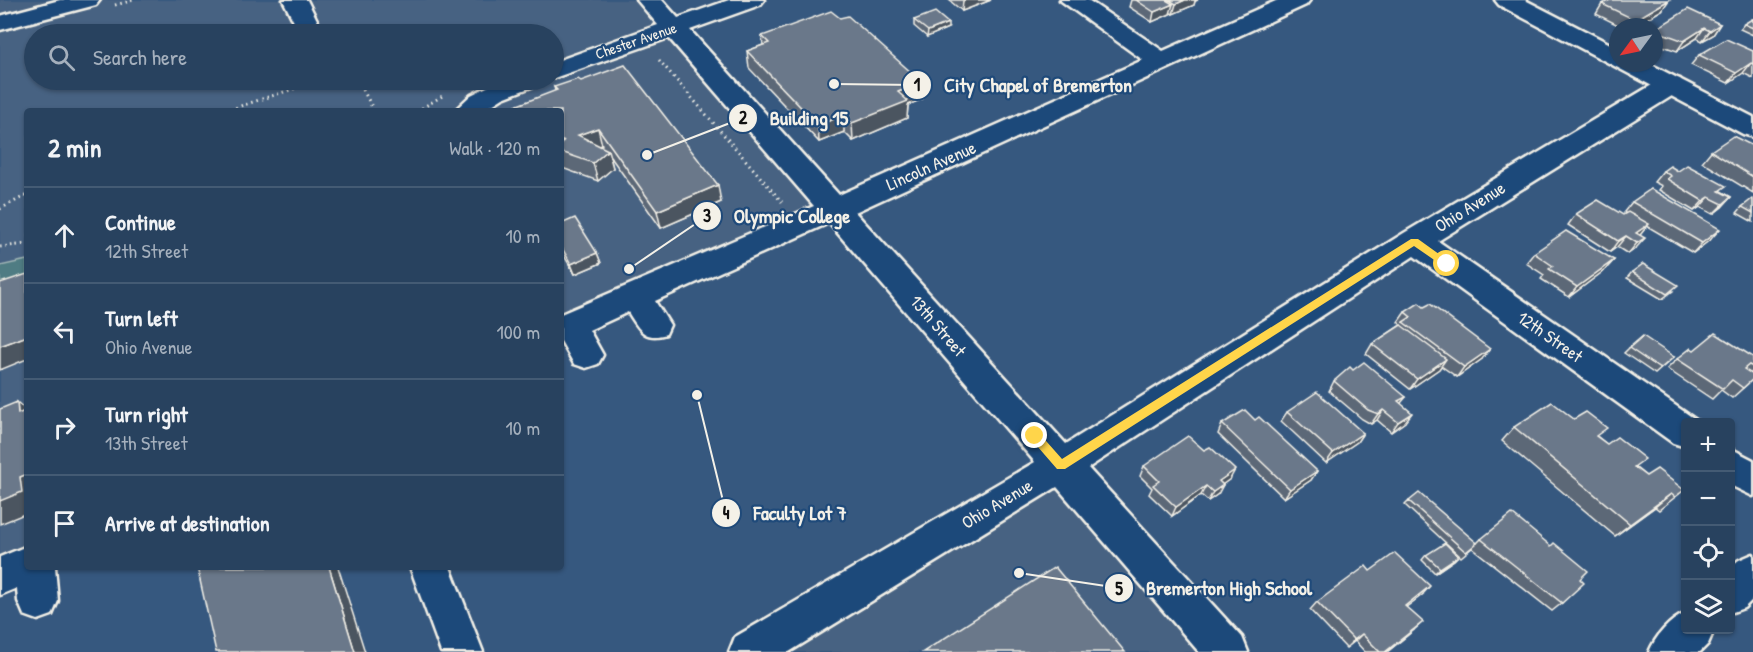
<!DOCTYPE html>
<meta charset="utf-8">
<style>
:root{--surface:#28425f;--page:#344d68;--text:#f1f3f6;--muted:#a5b0bd;--line:#445b74}
body{margin:0;font-family:"Patrick Hand",sans-serif;background:var(--page);color:var(--text)}
.controls{position:absolute;right:18px;bottom:18px;display:grid;overflow:hidden;border-radius:6px;box-shadow:0 2px 4px #0004}
.controls button{width:54px;height:54px;display:grid;place-items:center;padding:0;border:0;border-bottom:2px solid var(--line);background:var(--surface);color:var(--text);font:30px sans-serif}
.compass{position:absolute;left:1609px;top:18px;width:54px;height:54px;border-radius:50%;background:var(--surface);box-shadow:0 2px 4px #0004;rotate:237deg}
.stop{position:absolute;width:18px;height:18px;margin:-14px;border:4px solid #ffd54a;border-radius:50%;background:#fff}
.stop.end{background:#ffd54a;border-color:#fff;box-shadow:0 2px 6px #0008}
.list{margin:0;padding:0;list-style:none}
h2{display:flex;justify-content:space-between;align-items:center;height:78px;margin:0;padding:0 24px;font-size:26px}
h2 small{font-size:20px;font-weight:400;color:var(--muted)}
.list li{display:grid;grid-template-columns:39px 1fr auto;gap:18px;align-items:center;box-sizing:border-box;height:96px;padding:0 24px;border-top:2px solid var(--line)}
.list b{display:block;font-size:22px;white-space:nowrap}
.list p{margin:0;font-size:20px;white-space:nowrap;color:var(--muted)}
.list em{font-size:20px;font-style:normal;color:var(--muted)}
.icon{flex:none;width:33px;height:33px;fill:none;stroke:currentColor;stroke-width:2;stroke-linecap:round;stroke-linejoin:round}
.map{position:relative;flex:none;width:1753px;height:652px;overflow:hidden}
.search{position:absolute;background:var(--surface);box-shadow:0 2px 4px #0004;left:24px;top:24px;width:540px;height:66px;display:flex;align-items:center;gap:15px;box-sizing:border-box;padding:0 21px;border-radius:33px;color:var(--muted);font-size:22px}
.panel{position:absolute;background:var(--surface);box-shadow:0 2px 4px #0004;left:24px;top:108px;width:540px;height:462px;border-radius:6px}
.map>svg:first-child{display:block}
</style>
<div class="map">
<svg width="1753" height="652" viewBox="0 0 1753 652">
<rect width="100%" height="100%" fill="#36587f"/>
<filter id="ink" filterUnits="userSpaceOnUse"><feTurbulence type="fractalNoise" baseFrequency=".0167" numOctaves="2"/><feDisplacementMap in="SourceGraphic" scale="12" xChannelSelector="R" yChannelSelector="G"/><feConvolveMatrix kernelMatrix="1 2 1 2 8 2 1 2 1" color-interpolation-filters="sRGB"/></filter>
<g filter="url(#ink)">
<g fill="#466282" fill-rule="evenodd">
<path d="M0,0h648l186,209 -273,120v-218h-534v453l-27,12zM34,34h520v46h-520z"/>
<path d="M1061,466l166,186h-477z"/>
</g>
<path fill="#507b83" stroke="#a2b6b6" stroke-width="1.5" d="M27,260v37l-27,10v-41z"/>
<g fill="none" stroke-linecap="round" stroke-linejoin="round">
<g stroke="#f4f1e8" stroke-width="5">
<g id="minor">
<path d="M60,0h40l-4,5 -96,25v-14z"/>
<path d="M283,0h24l17,34h-24z"/>
<path d="M637,0h25l16,18 51,-18h35l-4,5 -70,25 149,165 304,-135 -83,-60h28l75,51 115,-51h32l-4,5 -451,207 211,232 338,-211 258,-154 9,-2 9,2 4,6 -4,6 -242,150 261,181h-13v25l-13,-4 -259,-187 -326,212 154,169 6,15h-49l-142,-165 -268,165h-60l6,-15 300,-175 -206,-239 -174,78 15,24 -4,9c-22,7 -27,-5 -38,-22l-39,18 14,25 -5,9 -12,4 -12,-4 -13,-23v-27l253,-108 -145,-168 -115,40v-16l104,-37z"/>
<path d="M501,80h37l-4,6 -31,12 -20,13h-29l17,-16z"/>
<path d="M1730,448l23,12v36l-23,-11z"/>
<path d="M27,546v21h28l3,34 -6,14 -14,5 -14,-5 -6,-14 -1,-13 -17,7v-38z"/>
<path d="M1753,554v45l-9,9 -14,5v-46l9,-7z"/>
<path d="M410,567h40l33,85h-42z"/>
<path d="M1686,613v17h28l-6,14 -8,8h-51c7,-16 20,-32 37,-39z"/>
</g>
</g>
<g stroke="#f4f1e8" stroke-width="5">
<path id="major" d="M1495,0h30l93,48v15h30l105,54v20l-10,-3 -244,-129z"/>
</g>
<g stroke="#f4f1e8" stroke-width="3" stroke-dasharray="1.5 4" stroke-linecap="butt">
<path d="M115,5l19,-5"/>
<path d="M659,60l123,142"/>
<path d="M358,80l16,31"/>
<path d="M225,111l96,-31"/>
<path d="M417,111l27,-16"/>
<path d="M0,209l27,-14"/>
<path d="M0,247l27,-3"/>
</g>
<use href="#minor" fill="#1f4a7a" fill-rule="evenodd"/>
<use href="#major" fill="#1f4a7a" fill-rule="evenodd"/>
</g>
<g fill="#5c6777" stroke="#f4f1e8" stroke-width="1.5">
<path d="M949,0h42l-29,11z"/>
<path d="M1131,0h67l-3,1 -1,4 -21,9 -2,-1 -1,1 -18,8 -23,-15z"/>
<path d="M1602,4l60,6 -29,17h-11l-26,-13z"/>
<path d="M1753,19v16l-13,-6 4,-5z"/>
<path d="M914,20l34,8 -21,9 -13,-11z"/>
<path d="M1720,24l-7,11 -11,6 -5,-3 -20,13 -23,-8v-14z"/>
<path d="M762,36l160,63 -14,6 -1,13 -54,23 -9,-9 -25,10 -70,-74 -2,-17 16,-6z"/>
<path d="M1753,51v27l-10,-5 -15,10 -37,-18 8,-10z"/>
<path d="M554,87l167,115 -60,26 -51,-72 3,12 -15,13 -36,-13 -1,-57z"/>
<path d="M1753,146v47l-51,-31 9,-11z"/>
<path d="M1663,171l58,20 10,6 -9,10 -9,7 -13,-7 -6,4 -35,-21 3,-4 -8,-4z"/>
<path d="M1753,200v22l-16,-9 5,-6z"/>
<path d="M1632,202l79,37 -18,14 -46,-27 -7,9 -4,13 -8,6 -11,-7 -7,5 -42,-27 8,-11 47,1 2,-2 -1,-1z"/>
<path d="M561,224l36,29 4,10 -26,11 -14,-23z"/>
<path d="M1534,253l80,7 -9,10 -36,27 -28,-18 3,-4 -18,-12z"/>
<path d="M1632,272l41,19 -11,8 -35,-21z"/>
<path d="M1405,312l77,47 -25,18 -16,-11 -2,3 -29,20 -44,-35 6,-10 29,-19 -3,-3z"/>
<path d="M1629,348l45,9 -19,17 -31,-21z"/>
<path d="M1694,350l59,7v14l-3,3 3,5 -21,19 -11,-8 -9,9 -45,-30 10,-10z"/>
<path d="M1353,370l53,27 -5,6 4,19 -14,10 -14,-12 -6,4 -9,-5 -33,-28 5,-10z"/>
<path d="M1287,412l76,21 -6,9 -31,21 -45,-42z"/>
<path d="M1222,424l95,47 -6,9 -27,18 -66,-64z"/>
<path d="M1514,427l84,10 48,39 38,14 -25,20 -4,-3 -40,29 -113,-95z"/>
<path d="M1144,466l86,13 -7,5 -5,10 -10,7 -7,-6 -29,21 -23,-22 3,-6 -12,-12z"/>
<path d="M1409,501l68,42 4,-4 99,40 -18,24 -10,8 -80,-63 -11,9 -56,-52z"/>
<path d="M1426,555l32,1 -4,4 -19,13 -13,-13z"/>
<path d="M1422,595l-16,12 8,23 -27,22h-22l-10,-11 -9,7 -36,-38 7,-8z"/>
</g>
<g fill="#4b5461" stroke="#f4f1e8" stroke-width="1.5">
<path d="M965,0h26l-29,11 1,-10z"/>
<path d="M1185,0h13l-3,1 -1,4 -21,9 3,-10z"/>
<path d="M1669,0l-7,10 -29,17h-3l5,-7z"/>
<path d="M1173,4l-3,10 -18,8 2,-10z"/>
<path d="M948,23v5l-21,9 1,-6z"/>
<path d="M1720,24l-7,11 -11,6 8,-10z"/>
<path d="M1704,28l-7,10 -20,13 7,-10z"/>
<path d="M1751,63l-8,10 -15,10 8,-10z"/>
<path d="M922,82v17l-14,6 -1,13 -54,23 -1,-18 46,-31z"/>
<path d="M844,115v17l-25,10 -1,-17z"/>
<path d="M598,128l4,17 -19,7 -5,-17z"/>
<path d="M608,150l5,18 -15,13 -5,-18z"/>
<path d="M718,185l3,17 -60,26 -4,-17z"/>
<path d="M1709,197l-9,10 -6,4 9,-10z"/>
<path d="M1731,197l-9,10 -9,7 10,-10z"/>
<path d="M1649,224l-9,11 -8,5 4,-7z"/>
<path d="M1720,229l-9,10 -18,14 9,-10z"/>
<path d="M1626,236l-9,11 -7,5 8,-11z"/>
<path d="M1645,238l-9,10 -8,6 9,-11z"/>
<path d="M597,253l4,10 -26,11 -4,-10z"/>
<path d="M1614,260l-9,10 -36,27 8,-10z"/>
<path d="M27,336v23l-27,11v-24z"/>
<path d="M1490,349l-8,10 -25,18 7,-10z"/>
<path d="M1446,359l-7,10 -29,20 7,-10z"/>
<path d="M17,402l10,9 -9,3z"/>
<path d="M1383,410l-6,10 -6,4 7,-10z"/>
<path d="M1412,413l-7,9 -14,10 7,-10z"/>
<path d="M1363,433l-6,9 -31,21 7,-10z"/>
<path d="M1235,470l-5,9 -15,11 4,-9z"/>
<path d="M1317,471l-6,9 -27,18 6,-9z"/>
<path d="M27,474v39l-27,11v-23l20,-24z"/>
<path d="M1223,485l-5,9 -10,7 5,-9z"/>
<path d="M1206,486l-5,9 -29,21 4,-9z"/>
<path d="M1671,494l-16,13 -40,29 15,-12z"/>
<path d="M1458,556l-4,4 -19,13 5,-5z"/>
<path d="M329,567h9l27,85h-10z"/>
<path d="M1430,586l-8,9 -25,19 8,-8z"/>
<path d="M1423,622l-9,8 -27,22h-2z"/>
<path d="M1362,634l-7,7 -9,7 8,-8z"/>
</g>
<g fill="#6b788a" stroke="#f4f1e8" stroke-width="1.5">
<path d="M1136,0h30l7,4 -19,8z"/>
<path d="M1169,0h16l-9,4z"/>
<path d="M1610,0h59l-34,20 -33,-16z"/>
<path d="M1688,9l32,15 -10,7 -6,-3 -20,13 -30,-11z"/>
<path d="M831,11l9,7 8,-2 74,66 -24,10 10,9 -56,22 -8,-8 -26,10 -71,-74 22,-8 -7,-7z"/>
<path d="M935,12l13,11 -20,8 -14,-11z"/>
<path d="M1752,19h1v9l-9,-4z"/>
<path d="M1726,39l27,12v13l-2,-1 -15,10 -37,-18z"/>
<path d="M625,65l93,120 -61,26 -59,-83 -20,7 30,15 -15,13 -32,-11v-8l3,-4 -3,2v-31h-59l55,-21 -3,-3 24,-8 3,2z"/>
<path d="M1733,136l20,10v31l-42,-26z"/>
<path d="M1687,165l39,21 -7,5 12,6 -8,7 -14,-7 -6,4 -36,-22 4,-3 -8,-5 7,-5 8,5z"/>
<path d="M1651,189l69,40 -18,14 -70,-41z"/>
<path d="M1752,199l1,1v13l-11,-6z"/>
<path d="M1598,200l25,15 5,-3 21,12 -13,9 9,5 -8,5 -11,-7 -8,5 -42,-27z"/>
<path d="M575,218l22,35 -26,11 -10,-18v-22z"/>
<path d="M1566,231l48,29 -37,27 -28,-18 4,-3 -19,-13z"/>
<path d="M1643,264l35,21 -11,9 -35,-22z"/>
<path d="M27,274v62l-27,10v-63z"/>
<path d="M1419,303l5,4 6,-3 60,45 -26,18 -61,-45 8,-5 -6,-5z"/>
<path d="M1401,325l45,34 -29,20 -45,-35z"/>
<path d="M1715,333l38,24v10l-4,-2 -5,4 9,6v4l-10,9 -11,-8 -9,9 -46,-30 14,-11 3,2z"/>
<path d="M1643,336l31,21 -14,12 -31,-21z"/>
<path d="M1364,362l42,35 -8,4 14,12 -14,9 -15,-12 -5,4 -10,-4 -34,-29 16,-14 3,3z"/>
<path d="M1317,392l46,41 -30,20 -46,-41z"/>
<path d="M17,402l1,12 9,-4v64l-7,3 2,15 -22,9v-92z"/>
<path d="M1552,402l22,17 12,-7 21,16 -11,8 11,8 10,-7 28,22 -11,8 12,9 11,-7 27,21 -9,7 -4,-3 -41,30 -116,-97z"/>
<path d="M1245,410l10,10 4,-3 58,54 -27,18 -68,-65z"/>
<path d="M1188,436l16,14 6,-3 25,23 -16,11 4,4 -10,7 -7,-6 -30,21 -23,-22 6,-4 -15,-15z"/>
<path d="M1419,493l58,50 -11,9 -57,-51z"/>
<path d="M1512,514l39,32 3,-3 34,28 -8,8 4,4 -22,20 -81,-64z"/>
<path d="M1445,543l13,13 -18,12 -14,-13z"/>
<path d="M1395,553l35,33 -25,20 18,16 -38,30h-5l-18,-18 -8,6 -37,-38 49,-36 4,5z"/>
<path d="M197,567h132l26,85h-139z"/>
<path d="M1055,567l70,85h-202z"/>
</g>
</g>
<path fill="#ffd54a" d="M1411,239h7l32,23v4h-7l-29,-20 -349,223h-8l-26,-30v-6h8l23,26z"/>
<g text-anchor="middle" stroke-width="4.5" stroke-linejoin="round" paint-order="stroke">
<g font-size="15" fill="#f4f1e8" stroke="#1f4a7a">
<text transform="translate(636 41) rotate(-19)" y="5">Chester Avenue</text>
</g>
<g font-size="18" fill="#f4f1e8" stroke="#1f4a7a">
<text transform="translate(931 166) rotate(-24)" y="6">Lincoln Avenue</text>
<text transform="translate(1470 207) rotate(-32)" y="6">Ohio Avenue</text>
<text transform="translate(938 326) rotate(49)" y="6">13th Street</text>
<text transform="translate(1550 337) rotate(35)" y="6">12th Street</text>
<text transform="translate(997 504) rotate(-31)" y="6">Ohio Avenue</text>
</g>
</g>
<path fill="none" stroke="#f4f1e8" stroke-width="2" d="M834 84L917 85M647 155L743 118M629 269L707 216M697 395L726 513M1019 573L1119 588"/>
<g fill="#f4f1e8" stroke="#1f4a7a" stroke-width="2">
<circle cx="834" cy="84" r="6"/>
<circle cx="647" cy="155" r="6"/>
<circle cx="629" cy="269" r="6"/>
<circle cx="697" cy="395" r="6"/>
<circle cx="1019" cy="573" r="6"/>
<circle cx="917" cy="85" r="15"/>
<circle cx="743" cy="118" r="15"/>
<circle cx="707" cy="216" r="15"/>
<circle cx="726" cy="513" r="15"/>
<circle cx="1119" cy="588" r="15"/>
</g>
<g font-size="18" text-anchor="middle" font-weight="bold" fill="#111">
<text x="917" y="91">1</text>
<text x="743" y="124">2</text>
<text x="707" y="222">3</text>
<text x="726" y="519">4</text>
<text x="1119" y="595">5</text>
</g>
<g font-size="20" text-anchor="middle" font-weight="bold" fill="#f4f1e8" stroke="#1f4a7a" stroke-width="4.5" stroke-linejoin="round" paint-order="stroke">
<text x="1038" y="92">City Chapel of Bremerton</text>
<text x="809" y="125">Building 15</text>
<text x="792" y="223">Olympic College</text>
<text x="800" y="520">Faculty Lot 7</text>
<text x="1229" y="595">Bremerton High School</text>
</g>
</svg>
<div class="controls">
<button>+</button>
<button>−</button>
<button><svg class="icon" aria-label="locate" viewBox="0 0 24 24"><circle cx="12" cy="12" r="6"/><path d="M12 2v4M12 18v4M2 12h4M18 12h4"/></svg></button>
<button><svg class="icon" aria-label="layers" viewBox="0 0 24 24"><path d="M12 4l9 5-9 5-9-5zM3 14l9 5 9-5"/></svg></button>
</div>
<svg class="compass" viewBox="-18 -18 36 36"><path d="M0-13l5 13h-10z" fill="#e53935"/><path d="M0 13l5-13h-10z" fill="#a5b0bd"/></svg>
<div class="stop" style="left:1447px;top:264px"></div>
<div class="stop end" style="left:1035px;top:436px"></div>
<div class="search"><svg class="icon" aria-label="search" viewBox="0 0 24 24"><circle cx="10" cy="10" r="6"/><path d="M15 15l6 6"/></svg>Search here</div>
<section class="panel">
<h2>2 min<small>Walk · 120 m</small></h2>
<ul class="list">
<li><svg class="icon" aria-label="ahead" viewBox="0 0 24 24"><path d="M12 20V5M6 11l6-6 6 6"/></svg><div><b>Continue</b><p>12th Street</p></div><em>10 m</em></li>
<li><svg class="icon" aria-label="left" viewBox="0 0 24 24"><path d="M17 20v-9H6M10 6l-5 5 5 5"/></svg><div><b>Turn left</b><p>Ohio Avenue</p></div><em>100 m</em></li>
<li><svg class="icon" aria-label="right" viewBox="0 0 24 24"><path d="M7 20v-9h11M14 6l5 5-5 5"/></svg><div><b>Turn right</b><p>13th Street</p></div><em>10 m</em></li>
<li><svg class="icon" aria-label="arrive" viewBox="0 0 24 24"><path d="M6 21V4h12l-3 4 3 4H6"/></svg><div><b>Arrive at destination</b></div></li>
</ul>
</section>
</div>
